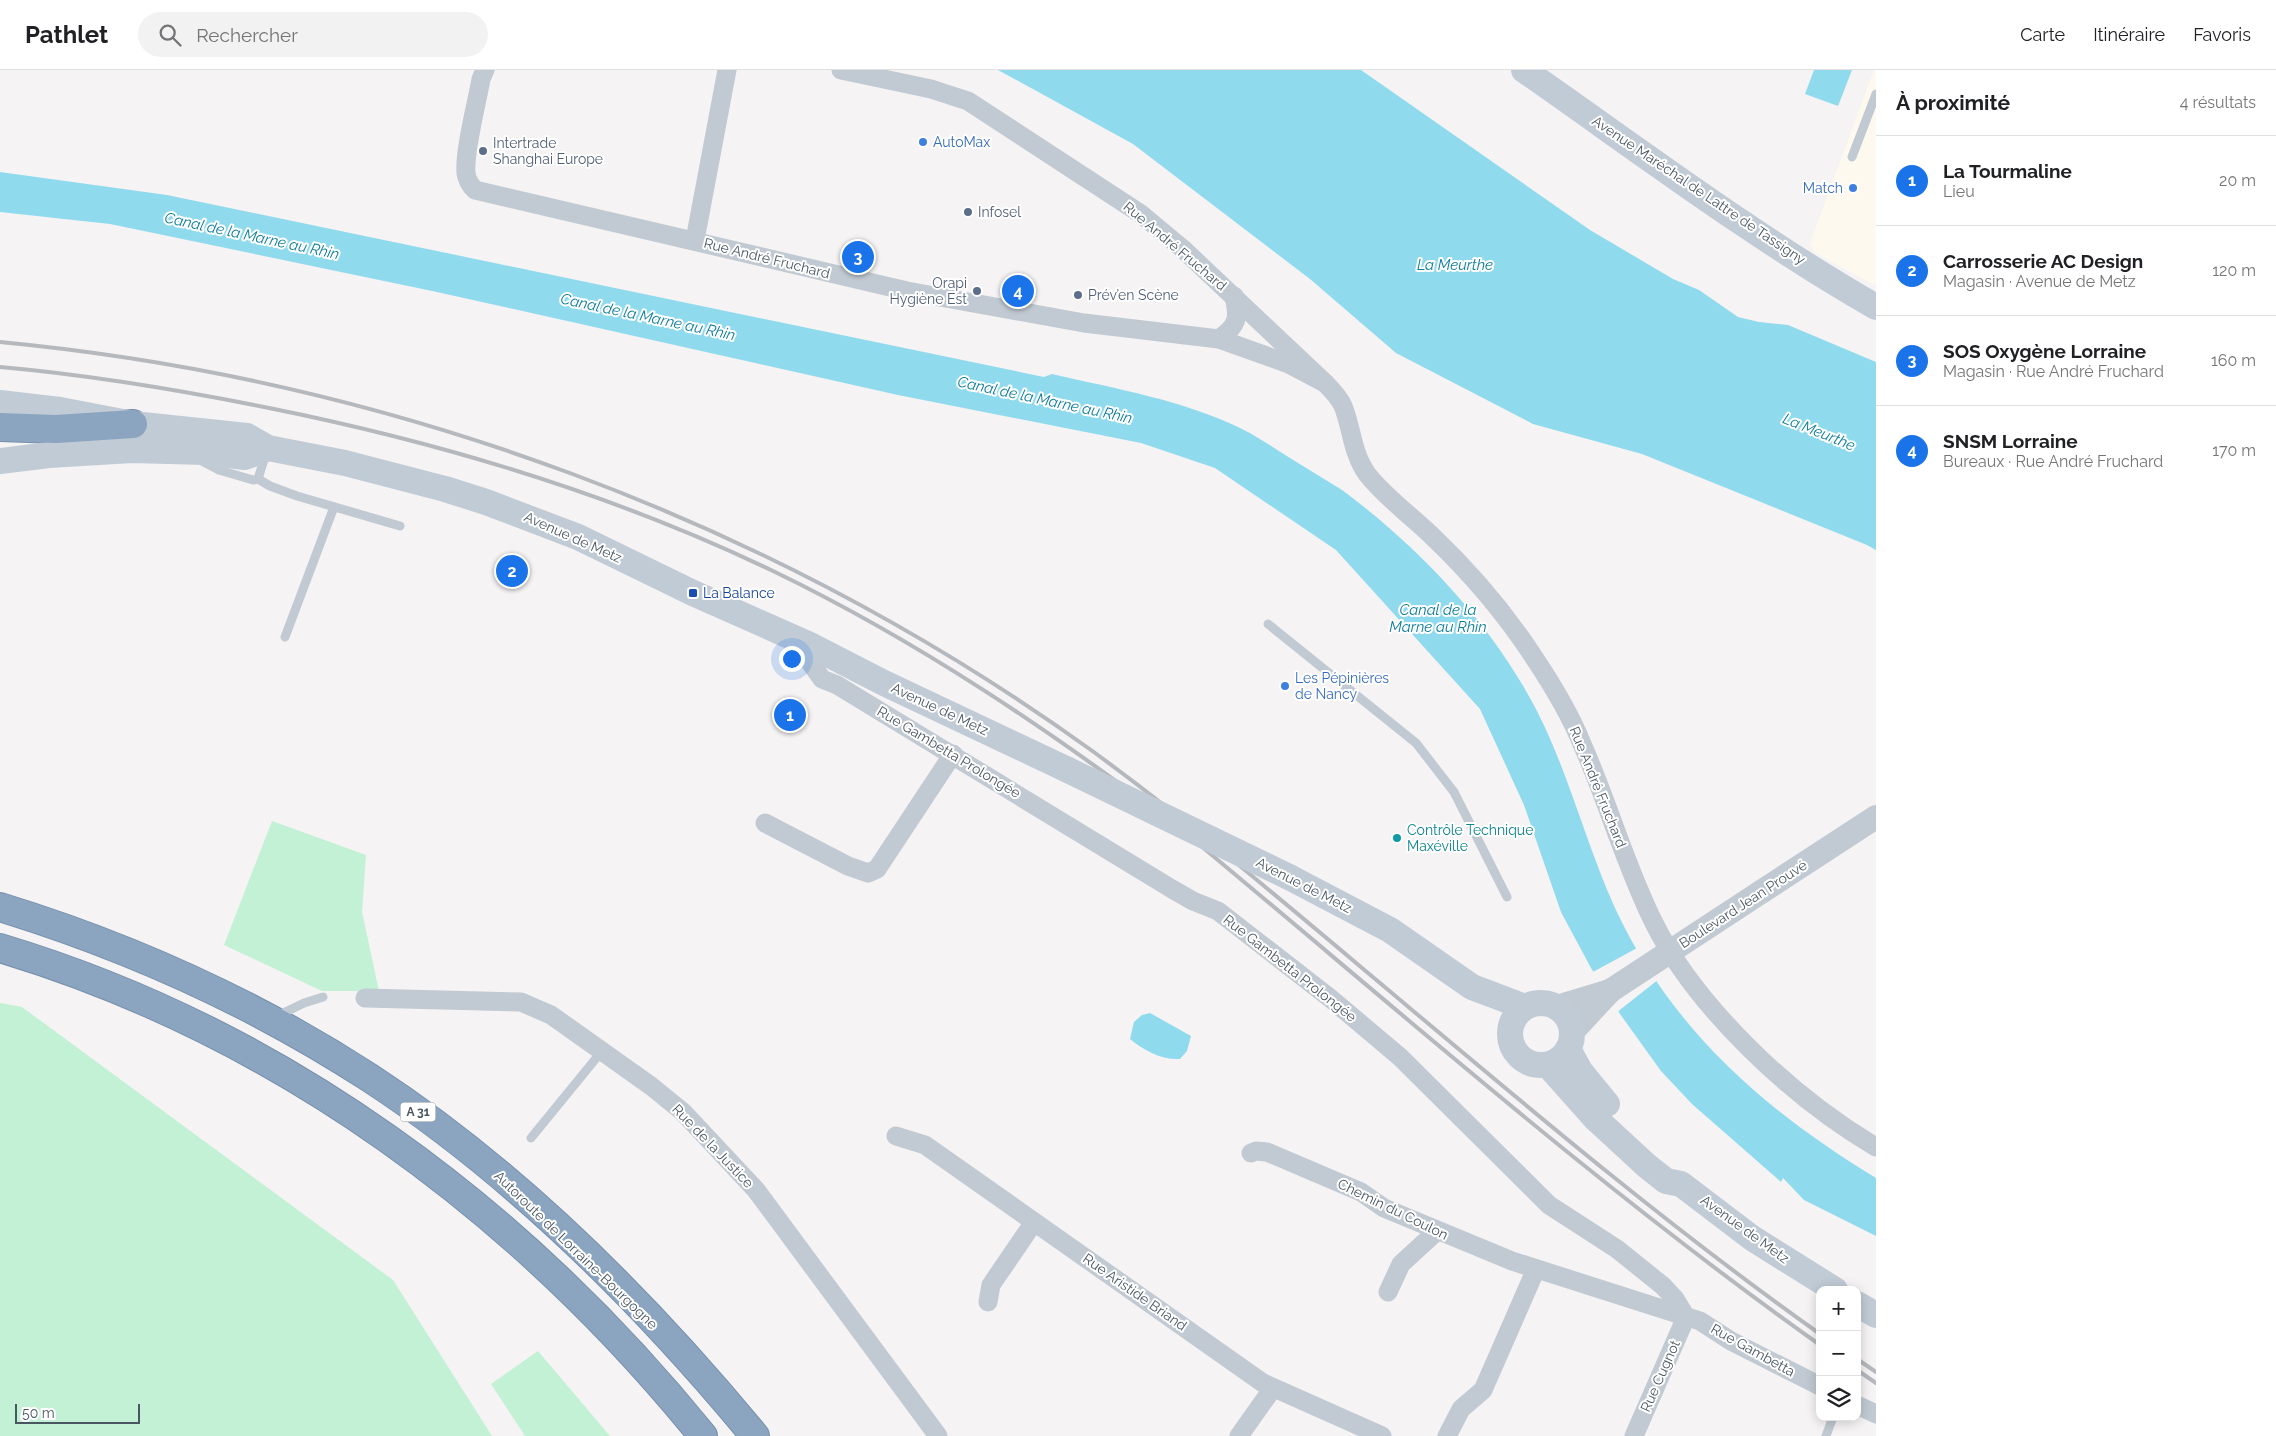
<!DOCTYPE html>
<html lang="fr">
<meta charset="utf-8">
<style>
:root{--surface:#fff;--page:#f2f2f2;--text:#202124;--muted:#757577;--line:#e0e0e0;--accent:#1a73e8}
body{margin:0;font-family:Raleway,sans-serif;background:var(--page);color:var(--text)}
.controls{position:absolute;right:15px;bottom:15px;display:grid;overflow:hidden;border-radius:10px;box-shadow:0 2px 12px #0003}
.controls button{width:45px;height:45px;display:grid;place-items:center;padding:0;border:0;border-bottom:1px solid var(--line);background:var(--surface);color:var(--text);font:25px sans-serif}
.scale{position:absolute;left:15px;bottom:12px;width:125px;box-sizing:border-box;padding-left:5px;border:2px solid #4a5661;border-top:0;font-size:14px;line-height:18px;white-space:nowrap;color:#4a5661;-webkit-text-stroke:4px #fff;paint-order:stroke}
.you{position:absolute;left:791px;top:588px;width:18px;height:18px;margin:-12px;border:4px solid #fff;border-radius:50%;background:#1a73e8;box-shadow:0 0 0 8px #1a73e833}
.badge{display:grid;place-items:center;width:32px;height:32px;border-radius:50%;background:var(--accent);color:#fff;font-size:16px;font-weight:700}
.pin{position:absolute;translate:-50% -50%;border:2px solid #fff;box-shadow:0 1px 5px #0006}
.list{margin:0;padding:0;list-style:none}
h2{display:flex;justify-content:space-between;align-items:center;height:65px;margin:0;padding:0 20px;font-size:21px}
h2 small{font-size:16px;font-weight:400;color:var(--muted)}
.list li{display:grid;grid-template-columns:32px 1fr auto;gap:15px;align-items:center;box-sizing:border-box;height:90px;padding:0 20px;border-top:1px solid var(--line)}
.list b{display:block;font-size:19px;white-space:nowrap}
.list p{margin:0;font-size:16px;white-space:nowrap;color:var(--muted)}
.list em{font-size:16px;font-style:normal;color:var(--muted)}
.icon{flex:none;width:28px;height:28px;fill:none;stroke:currentColor;stroke-width:2;stroke-linecap:round;stroke-linejoin:round}
.map{position:relative;flex:none;width:1876px;height:1366px;overflow:hidden}
header{display:flex;align-items:center;gap:30px;box-sizing:border-box;height:70px;padding:0 25px;background:var(--surface);border-bottom:1px solid var(--line)}
header strong{font-size:24px}
nav{display:flex;gap:28px;margin-inline-start:auto;font-size:18px}
.search{width:350px;height:45px;background:var(--page);display:flex;align-items:center;gap:12px;box-sizing:border-box;padding:0 18px;border-radius:28px;color:var(--muted);font-size:19px}
main{display:flex}
aside{flex:1;background:var(--surface)}
.map>svg:first-child{display:block}
</style>
<header>
<strong>Pathlet</strong>
<div class="search"><svg class="icon" aria-label="search" viewBox="0 0 24 24"><circle cx="10" cy="10" r="6"/><path d="M15 15l6 6"/></svg>Rechercher</div>
<nav><a>Carte</a><a>Itinéraire</a><a>Favoris</a></nav>
</header>
<main>
<div class="map">
<svg width="1876" height="1366" viewBox="0 0 1876 1366">
<rect width="100%" height="100%" fill="#f5f3f3"/>
<path fill="#fdf9ef" d="M1874,0h2v216l-62,-34 -4,-9z"/>
<g fill="#c3f1d5">
<path d="M272,751l94,34 -4,57 17,79h-57l-98,-46z"/>
<path d="M0,933l22,4 371,273 99,156h-492z"/>
<path d="M538,1281l72,85h-85l-34,-52z"/>
</g>
<g fill="#90daee">
<path d="M998,0h363l229,160 83,49 26,11 39,27 21,5 29,3 88,37v188l-9,-5 -225,-91 -109,-30 -137,-71 -86,-74 -177,-135z"/>
<path d="M1814,0h38l-14,36 -33,-12z"/>
<path d="M0,102l167,23 877,182 8,-3c64,15 132,26 192,56 16,8 31,19 46,28 17,11 35,21 52,32 78,58 150,134 195,221 32,63 49,133 78,197 56,121 149,202 261,270v58l-72,-36 -21,-22 -2,4 -89,-78 -31,-33 -41,-57 -29,-46 -30,-56 -37,-107 -44,-96 -144,-159 -121,-82 -74,-25 -243,-48 -461,-103 -327,-68 -110,-12z"/>
<path d="M1150,943l41,23 -4,15 -7,8c-19,1 -35,-8 -50,-20l4,-17 8,-7z"/>
</g>
<path fill="#f5f3f3" d="M1639,877l20,32 -43,34 -25,-40z"/>
<g fill="none" stroke-linecap="round" stroke-linejoin="round">
<g stroke="#7690ad" stroke-width="30">
<g id="motorway">
<path d="M0,357l56,2 77,-5"/>
<path d="M0,837c130,40 256,97 370,171 144,94 276,226 385,358"/>
<path d="M0,878c280,84 520,262 703,488"/>
</g>
</g>
<g stroke="#c1cad2" stroke-width="9">
<path d="M1852,87l24,-63"/>
<path d="M202,391l17,9 34,10 5,-1 8,-26"/>
<path d="M258,409l12,7 27,10 103,30"/>
<path d="M1268,554l148,119 38,49 53,105"/>
<path d="M285,567l49,-130"/>
<path d="M275,947l29,-14 19,-6"/>
<path d="M531,1068l71,-87"/>
<path d="M1826,1366l7,-19"/>
</g>
<g stroke="#c1cad2" stroke-width="19">
<path d="M485,0l-4,9c-4,24 -17,72 -15,94 1,8 4,12 9,17l432,101 177,32 135,16 70,25 36,19 -142,-134 -42,-35 -173,-113 -37,-12 -90,-19"/>
<path d="M695,170l32,-170"/>
<path d="M1219,269c19,-14 20,-20 15,-43"/>
<path d="M1325,313c7,7 14,14 18,23 9,22 9,47 24,68 17,22 42,40 63,60 39,37 76,80 105,125 18,27 35,55 47,85 26,58 43,121 72,179 43,86 140,176 222,224"/>
<path d="M812,576l-2,16 12,17 15,6 335,204 21,12 25,10 112,87 70,59 149,148 68,44 46,37 12,13 11,18"/>
<path d="M765,753l83,43 20,7 9,-4 76,-115"/>
<path d="M365,928l156,4 30,13 100,71 32,26 73,78 182,246"/>
<path d="M896,1066l29,9 338,238 119,53"/>
<path d="M1251,1083l5,-2 11,1 94,40 23,16 128,53 188,60 31,20 89,45"/>
<path d="M1388,1222l13,-28 36,-33"/>
<path d="M988,1232l3,-17 43,-63"/>
<path d="M1857,1335l19,9"/>
<path d="M1239,1366l34,-48"/>
<path d="M1447,1366l14,-27 22,-19 53,-121"/>
<path d="M1634,1366l52,-119"/>
</g>
<g stroke="#c1cad2" stroke-width="24">
<path d="M1761,822l115,-75"/>
<path d="M1557,937l53,-16"/>
<path d="M1572,962l38,-41"/>
</g>
<g stroke="#c1cbd6" stroke-width="26">
<path d="M1524,0c116,81 230,167 352,237"/>
<path d="M0,333l60,7 73,14 114,12 21,12 77,15 100,26 41,13 92,35 115,56 119,53 72,37 184,87"/>
<path d="M0,391l49,-6 83,-5 73,2 40,5 23,-9"/>
<path d="M1289,807l101,53 82,57 53,20"/>
<circle cx="1541" cy="964" r="31"/>
<path d="M1568,979l12,22 27,33"/>
<path d="M1548,995l48,54 51,47 19,15 15,3 71,54 83,52"/>
<path d="M1857,1234l19,11"/>
</g>
<use href="#motorway" stroke="#8ba5c1" stroke-width="28"/>
<g stroke="#b5b8bd" stroke-width="4">
<path d="M0,272c390,37 773,179 1091,408 100,73 195,154 289,233 144,121 286,242 440,351"/>
<path d="M0,297c90,8 180,23 269,41 174,35 344,86 504,163 147,71 281,162 410,260 210,174 414,356 637,514"/>
<path d="M1857,1289l19,13"/>
<path d="M1857,1300l19,13"/>
</g>
<path stroke="#c1cad2" stroke-width="24" d="M1610,921l151,-99"/>
<path stroke="#c1cbd6" stroke-width="26" d="M1068,700l221,107"/>
</g>
<g fill="#3f7fe0" stroke="#fff" stroke-width="2">
<circle cx="923" cy="72" r="5"/>
<circle cx="1853" cy="118" r="5"/>
<circle cx="1285" cy="616" r="5"/>
</g>
<g fill="#5c6f8a" stroke="#fff" stroke-width="2">
<circle cx="483" cy="81" r="5"/>
<circle cx="968" cy="142" r="5"/>
<circle cx="977" cy="221" r="5"/>
<circle cx="1078" cy="225" r="5"/>
</g>
<rect fill="#1a4fb4" stroke="#fff" stroke-width="2" x="688" y="518" width="10" height="10" rx="2.5"/>
<circle fill="#0f9aa8" stroke="#fff" stroke-width="2" cx="1397" cy="768" r="5"/>
<g text-anchor="middle" stroke-width="4" stroke-linejoin="round" paint-order="stroke">
<rect fill="#fff" stroke="#808990" stroke-width="1" x="400.5" y="1032.5" width="35" height="19" rx="4"/>
<g font-size="12" font-weight="bold" fill="#4a5661">
<text x="418" y="1046">A 31</text>
</g>
<g font-size="14" fill="#366cbe" stroke="#fff" text-anchor="start">
<text x="933" y="77">AutoMax</text>
<text x="1843" y="123" text-anchor="end">Match</text>
<text x="1295" y="613">Les Pépinières<tspan x="1295" dy="16">de Nancy</tspan></text>
</g>
<g font-size="14" fill="#4e5e75" stroke="#fff" text-anchor="start">
<text x="493" y="78">Intertrade<tspan x="493" dy="16">Shanghai Europe</tspan></text>
<text x="978" y="147">Infosel</text>
<text x="967" y="218" text-anchor="end">Orapi<tspan x="967" dy="16">Hygiène Est</tspan></text>
<text x="1088" y="230">Prév’en Scène</text>
</g>
<g font-size="14" fill="#4a5661" stroke="#fff">
<text transform="translate(1699 120) rotate(34)" y="5">Avenue Maréchal de Lattre de Tassigny</text>
<text transform="translate(1175 176) rotate(40)" y="5">Rue André Fruchard</text>
<text transform="translate(767 188) rotate(14)" y="5">Rue André Fruchard</text>
<text transform="translate(573 467) rotate(24)" y="5">Avenue de Metz</text>
<text transform="translate(940 639) rotate(25)" y="5">Avenue de Metz</text>
<text transform="translate(949 682) rotate(31)" y="5">Rue Gambetta Prolongée</text>
<text transform="translate(1598 717) rotate(68)" y="5">Rue André Fruchard</text>
<text transform="translate(1304 815) rotate(27)" y="5">Avenue de Metz</text>
<text transform="translate(1743 834) rotate(-33)" y="5">Boulevard Jean Prouvé</text>
<text transform="translate(1290 898) rotate(38)" y="5">Rue Gambetta Prolongée</text>
<text transform="translate(713 1076) rotate(46)" y="5">Rue de la Justice</text>
<text transform="translate(1393 1139) rotate(26)" y="5">Chemin du Coulon</text>
<text transform="translate(1745 1159) rotate(36)" y="5">Avenue de Metz</text>
<text transform="translate(576 1180) rotate(44)" y="5">Autoroute de Lorraine-Bourgogne</text>
<text transform="translate(1135 1222) rotate(35)" y="5">Rue Aristide Briand</text>
<text transform="translate(1753 1280) rotate(29)" y="5">Rue Gambetta</text>
<text transform="translate(1660 1306) rotate(-66)" y="5">Rue Cugnot</text>
</g>
<g font-size="14" fill="#164399" stroke="#fff" text-anchor="start">
<text x="703" y="528">La Balance</text>
</g>
<g font-size="14" fill="#0d838f" stroke="#fff" text-anchor="start">
<text x="1407" y="765">Contrôle Technique<tspan x="1407" dy="16">Maxéville</tspan></text>
</g>
<g font-size="15" font-style="italic" fill="#0c7c9b" stroke="#fff">
<text transform="translate(252 166) rotate(12)" y="5">Canal de la Marne au Rhin</text>
<text x="1455" y="200">La Meurthe</text>
<text transform="translate(648 247) rotate(12)" y="5">Canal de la Marne au Rhin</text>
<text transform="translate(1045 330) rotate(12)" y="5">Canal de la Marne au Rhin</text>
<text transform="translate(1819 362) rotate(22)" y="5">La Meurthe</text>
<text x="1438" y="545">Canal de la<tspan x="1438" dy="17">Marne au Rhin</tspan></text>
</g>
</g>
</svg>
<div class="controls">
<button>+</button>
<button>−</button>
<button><svg class="icon" aria-label="layers" viewBox="0 0 24 24"><path d="M12 4l9 5-9 5-9-5zM3 14l9 5 9-5"/></svg></button>
</div>
<div class="scale">50 m</div>
<div class="you"></div>
<div class="pin badge" style="left:790px;top:645px">1</div>
<div class="pin badge" style="left:512px;top:501px">2</div>
<div class="pin badge" style="left:858px;top:187px">3</div>
<div class="pin badge" style="left:1018px;top:221px">4</div>
</div>
<aside>
<h2>À proximité<small>4 résultats</small></h2>
<ul class="list">
<li><span class="badge">1</span><div><b>La Tourmaline</b><p>Lieu</p></div><em>20 m</em></li>
<li><span class="badge">2</span><div><b>Carrosserie AC Design</b><p>Magasin · Avenue de Metz</p></div><em>120 m</em></li>
<li><span class="badge">3</span><div><b>SOS Oxygène Lorraine</b><p>Magasin · Rue André Fruchard</p></div><em>160 m</em></li>
<li><span class="badge">4</span><div><b>SNSM Lorraine</b><p>Bureaux · Rue André Fruchard</p></div><em>170 m</em></li>
</ul>
</aside>
</main>
